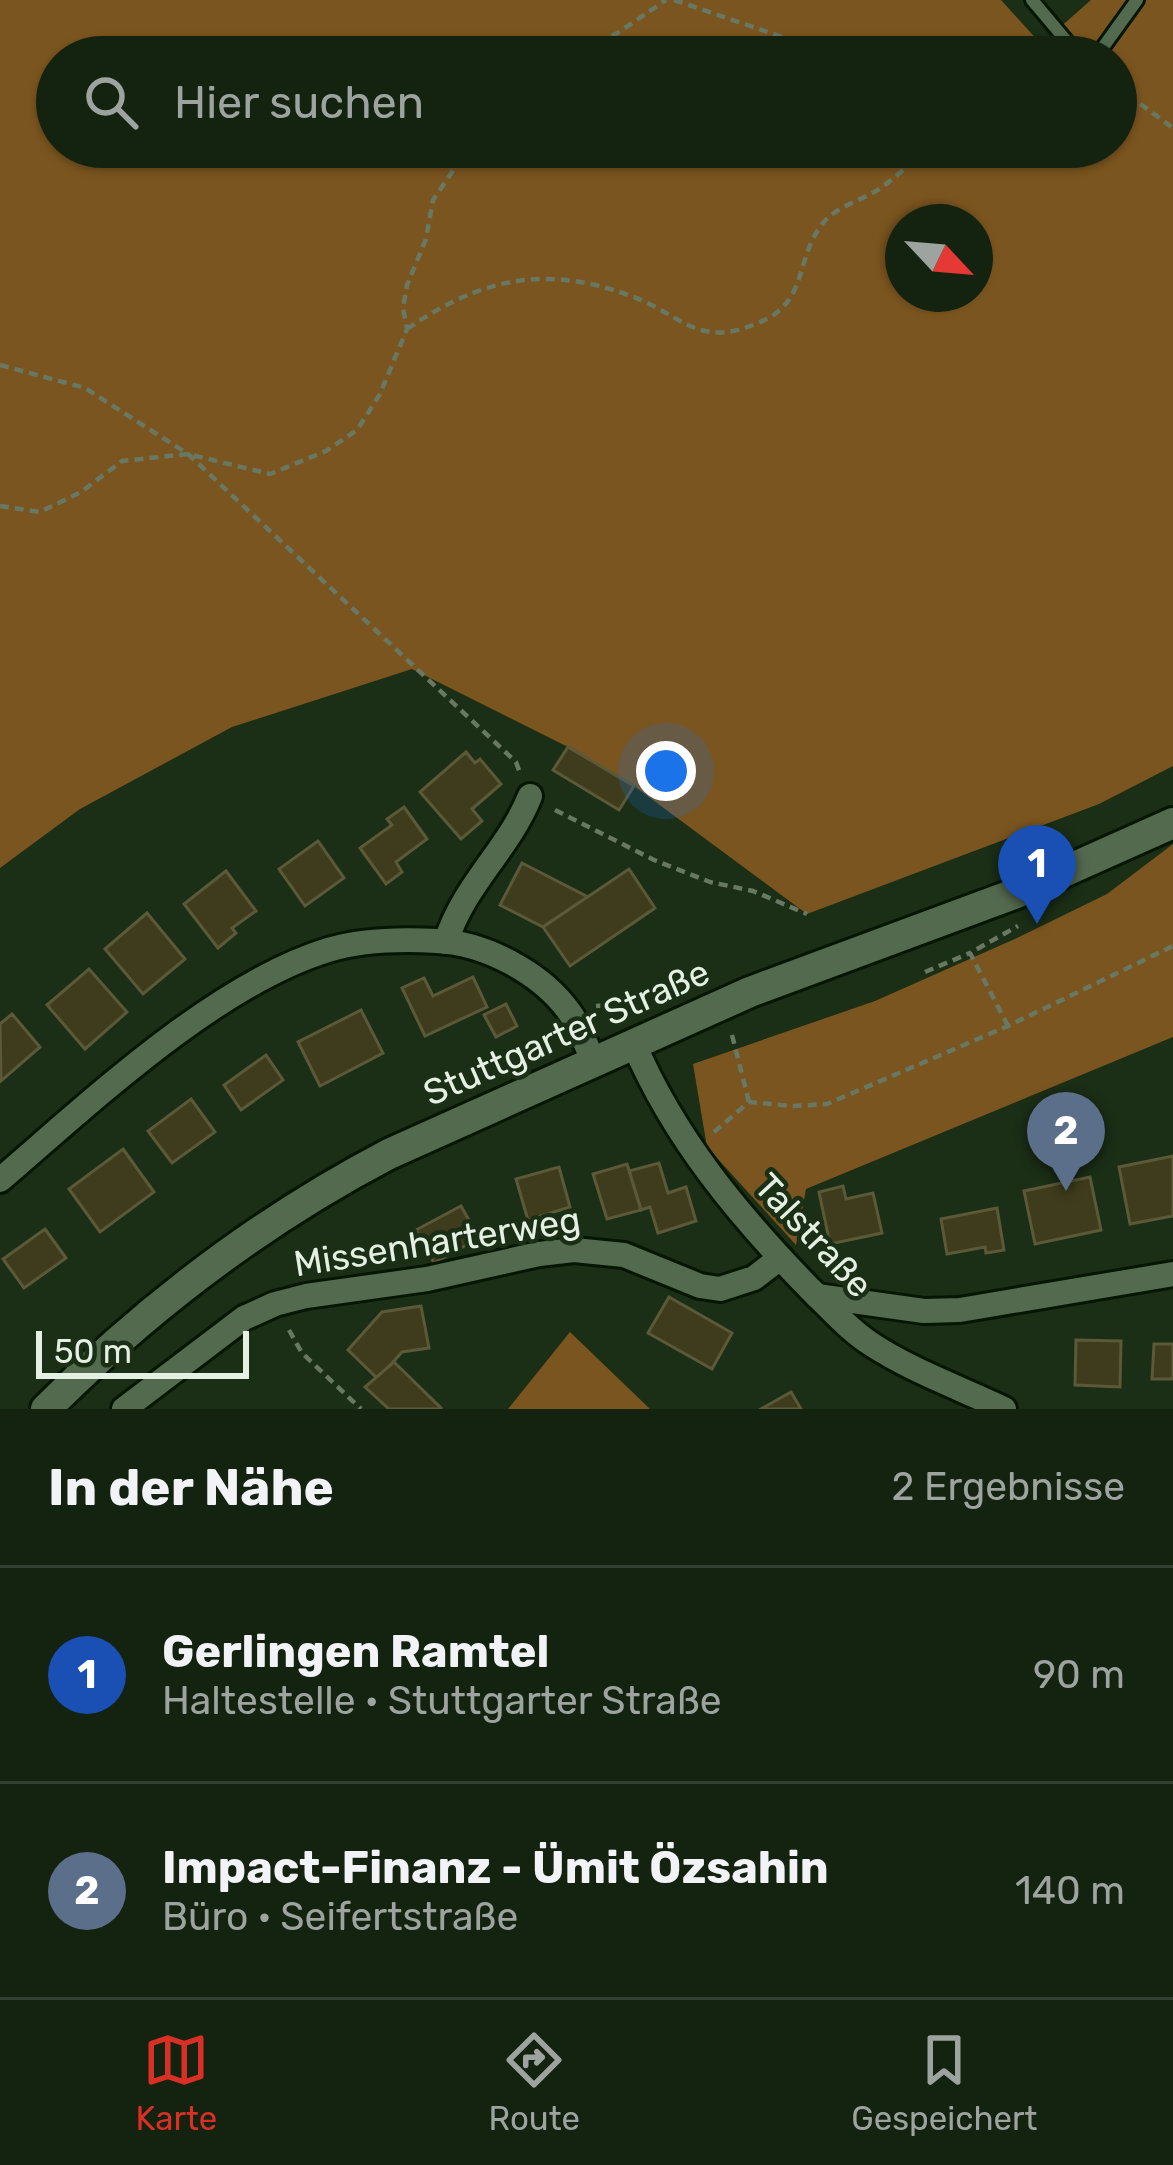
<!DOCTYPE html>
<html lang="de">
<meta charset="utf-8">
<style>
:root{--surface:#142210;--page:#1d2a19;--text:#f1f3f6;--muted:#9da49f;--line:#333f30;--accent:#d93025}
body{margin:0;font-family:Rubik,sans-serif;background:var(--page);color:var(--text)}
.compass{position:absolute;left:885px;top:204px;width:108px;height:108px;border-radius:50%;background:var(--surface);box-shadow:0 3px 9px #0004;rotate:116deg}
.scale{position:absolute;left:36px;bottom:30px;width:213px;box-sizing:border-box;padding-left:12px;border:6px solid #e4f0e1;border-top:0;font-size:33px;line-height:42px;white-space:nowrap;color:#e4f0e1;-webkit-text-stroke:9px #1b2e16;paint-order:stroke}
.you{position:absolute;left:666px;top:771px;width:42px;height:42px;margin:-30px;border:9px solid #fff;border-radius:50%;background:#1a73e8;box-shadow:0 0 0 18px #1a73e833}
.badge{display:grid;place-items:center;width:78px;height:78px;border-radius:50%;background:var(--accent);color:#fff;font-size:39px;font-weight:700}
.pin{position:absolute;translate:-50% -99px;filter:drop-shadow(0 3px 6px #0008)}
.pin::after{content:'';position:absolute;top:63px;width:42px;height:36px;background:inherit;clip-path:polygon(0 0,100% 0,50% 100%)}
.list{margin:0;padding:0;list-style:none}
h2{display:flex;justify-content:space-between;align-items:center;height:156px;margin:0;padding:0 48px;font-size:51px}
h2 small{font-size:39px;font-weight:400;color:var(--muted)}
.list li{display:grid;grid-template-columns:78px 1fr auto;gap:36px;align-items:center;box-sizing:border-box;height:216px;padding:0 48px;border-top:3px solid var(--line)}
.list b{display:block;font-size:45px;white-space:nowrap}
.list p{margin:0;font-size:39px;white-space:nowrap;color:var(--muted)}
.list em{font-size:39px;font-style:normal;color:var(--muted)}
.icon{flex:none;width:66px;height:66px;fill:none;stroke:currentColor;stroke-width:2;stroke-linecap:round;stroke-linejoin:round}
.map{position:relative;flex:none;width:1173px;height:1409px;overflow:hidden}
.search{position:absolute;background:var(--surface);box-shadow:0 3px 9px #0004;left:36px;right:36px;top:36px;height:132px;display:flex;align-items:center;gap:30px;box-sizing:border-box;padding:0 42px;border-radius:66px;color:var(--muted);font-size:45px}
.sheet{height:588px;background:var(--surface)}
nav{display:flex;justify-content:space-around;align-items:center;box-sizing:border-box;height:168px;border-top:3px solid var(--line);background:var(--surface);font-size:33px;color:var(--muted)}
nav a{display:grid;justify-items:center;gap:6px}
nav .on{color:var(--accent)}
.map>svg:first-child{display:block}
</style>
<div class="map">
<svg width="1173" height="1409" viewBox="0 0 1173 1409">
<rect width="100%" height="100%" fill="#1b2e16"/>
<g fill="#7b551f" fill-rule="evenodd">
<path d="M0,0h1001l40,44 50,-44h82v766l-74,38 -292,110 -173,-128 -66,-39 -156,-78 -180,58 -152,82 -80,59zM57,57h1059v90h-1059zM903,222h72v72h-72z"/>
<path d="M1173,844v193l-367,152 -10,56 -89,-98 -14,-83 182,-63 142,-63 90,-44z"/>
<path d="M570,1332l80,77h-142z"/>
</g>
<g fill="#3e3c1c" stroke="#5b5938" stroke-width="3">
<path d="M568,747l66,39 -15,24 -66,-40z"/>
<path d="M466,752l9,11 5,-4 21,25 -29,25 10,12 -21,18 -41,-47z"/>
<path d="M404,807l23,32 -31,23 6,10 -16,12 -26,-36 32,-23 -5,-6z"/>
<path d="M318,841l26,37 -39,28 -26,-37z"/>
<path d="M522,863l66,34 -45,30 -43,-22z"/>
<path d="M629,869l26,39 -85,58 -27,-39z"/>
<path d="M226,871l30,40 -24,17 4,5 -18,15 -34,-44z"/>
<path d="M147,913l38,46 -42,35 -38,-45z"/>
<path d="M89,969l38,43 -42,37 -38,-44z"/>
<path d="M473,977l14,30 -62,29 -23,-48 22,-10 9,18z"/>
<path d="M506,1004l11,22 -21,11 -12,-22z"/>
<path d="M361,1010l22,43 -63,33 -22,-44z"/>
<path d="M12,1014l28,33 -39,34 -1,-57z"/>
<path d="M266,1055l17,25 -42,30 -17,-25z"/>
<path d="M191,1099l24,33 -43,31 -24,-32z"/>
<path d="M123,1149l31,43 -54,40 -31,-43z"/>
<path d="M1173,1156v60l-43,8 -11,-57z"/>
<path d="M659,1163l9,30 18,-6 10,34 -38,12 -8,-26 -9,3 -12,-39z"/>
<path d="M627,1164l14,46 -34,9 -14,-45z"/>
<path d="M559,1167l11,40 -42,13 -12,-41z"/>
<path d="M1090,1177l11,53 -66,14 -11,-53z"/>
<path d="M843,1186l3,13 27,-6 9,40 -52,11 -11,-52z"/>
<path d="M461,1206l18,32 -45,25 -18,-33z"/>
<path d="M997,1208l7,42 -18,3 -1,-6 -38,7 -6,-35z"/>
<path d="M45,1229l21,29 -42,30 -21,-29z"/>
<path d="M669,1297l63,36 -20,36 -64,-36z"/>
<path d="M421,1306l8,42 -27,4 -24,27 -30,-29 34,-38z"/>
<path d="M1076,1340l45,1 -1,46 -45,-2z"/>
<path d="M1154,1344h19v35h-21z"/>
<path d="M394,1362l47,46v1h-52l-24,-22z"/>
<path d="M791,1392l10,17h-40z"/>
</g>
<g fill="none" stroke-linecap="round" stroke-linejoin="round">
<g stroke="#051602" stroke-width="18">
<g id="service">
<path d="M1032,0l48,57"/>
<path d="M1096,57l41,-57"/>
</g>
</g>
<g stroke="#051602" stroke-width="30">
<g id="minor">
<path d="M446,942c17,-56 63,-93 84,-146"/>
<path d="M634,1044c40,94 105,172 176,245 20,19 38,40 61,55 41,27 89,44 133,65"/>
<path d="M0,1180c90,-77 214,-195 328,-230 33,-10 74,-11 109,-9 48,2 105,32 133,72 10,14 16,33 24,49"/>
<path d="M817,1296l107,15 36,-1 213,-36"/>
<path d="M124,1409l120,-91 31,-14 31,-8 121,-17 112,-25 35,-4 50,5 76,31 20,3 34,-11 26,-20"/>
</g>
</g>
<g stroke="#051602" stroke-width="36">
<path id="secondary" d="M46,1409c102,-102 215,-188 343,-255l361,-162 264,-98 159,-71"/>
</g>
<g stroke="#687863" stroke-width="4.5" stroke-dasharray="9 6" stroke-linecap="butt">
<path d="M674,0l167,57"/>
<path d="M572,57l47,-25 47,-32"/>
<path d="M1116,86l57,42"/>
<path d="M407,329c74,-51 139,-65 224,-33 52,19 66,53 127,27 50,-20 37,-61 62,-96 13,-20 41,-26 61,-39 17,-13 33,-27 49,-41"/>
<path d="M0,365l85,23 103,66 328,308 4,11"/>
<path d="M0,506l40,6 41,-20 41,-31 66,-7 82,20 56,-23 31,-21 23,-36 27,-65 -4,-21 4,-23 19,-46 7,-39 36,-53"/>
<path d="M555,810l99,50 56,22 43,9 54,23"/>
<path d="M925,972l45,-19"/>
<path d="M596,1006l21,-2 82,-37 6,13"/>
<path d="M1008,1026l-38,-73 48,-27"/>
<path d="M732,1035l17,67"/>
<path d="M714,1132l35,-30 44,4 34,-2 181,-78 165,-80"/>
<path d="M289,1330l13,23 59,56"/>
</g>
<use href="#service" stroke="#546a4f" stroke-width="12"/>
<use href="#minor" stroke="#546a4f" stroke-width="24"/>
<use href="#secondary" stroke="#546a4f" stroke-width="30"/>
</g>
<g text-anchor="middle" stroke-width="9" stroke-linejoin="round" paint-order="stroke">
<g font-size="36" fill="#e4f0e1" stroke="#1b2e16">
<text transform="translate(566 1032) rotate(-24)" y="13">Stuttgarter Straße</text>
<text transform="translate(814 1235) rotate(47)" y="13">Talstraße</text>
<text transform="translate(437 1241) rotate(-9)" y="13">Missenharterweg</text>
</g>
</g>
</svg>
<svg class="compass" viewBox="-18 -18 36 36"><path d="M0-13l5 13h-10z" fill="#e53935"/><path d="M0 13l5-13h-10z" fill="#9da49f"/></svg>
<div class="scale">50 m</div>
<div class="you"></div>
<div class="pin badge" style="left:1037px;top:924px;background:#1a4fb4">1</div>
<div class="pin badge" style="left:1066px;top:1191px;background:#5c6f8a">2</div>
<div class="search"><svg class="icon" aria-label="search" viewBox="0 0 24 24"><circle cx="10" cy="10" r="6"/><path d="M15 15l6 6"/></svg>Hier suchen</div>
</div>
<section class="sheet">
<h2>In der Nähe<small>2 Ergebnisse</small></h2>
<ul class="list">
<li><span class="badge" style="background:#1a4fb4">1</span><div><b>Gerlingen Ramtel</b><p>Haltestelle · Stuttgarter Straße</p></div><em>90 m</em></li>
<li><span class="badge" style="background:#5c6f8a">2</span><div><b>Impact-Finanz - Ümit Özsahin</b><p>Büro · Seifertstraße</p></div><em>140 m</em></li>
</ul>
</section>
<nav>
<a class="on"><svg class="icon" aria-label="map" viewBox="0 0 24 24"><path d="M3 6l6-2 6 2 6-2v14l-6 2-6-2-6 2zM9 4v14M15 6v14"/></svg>Karte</a>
<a><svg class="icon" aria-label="directions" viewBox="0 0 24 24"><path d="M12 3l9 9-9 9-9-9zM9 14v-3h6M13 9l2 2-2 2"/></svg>Route</a>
<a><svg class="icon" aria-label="saved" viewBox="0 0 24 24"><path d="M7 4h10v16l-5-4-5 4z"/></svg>Gespeichert</a>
</nav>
